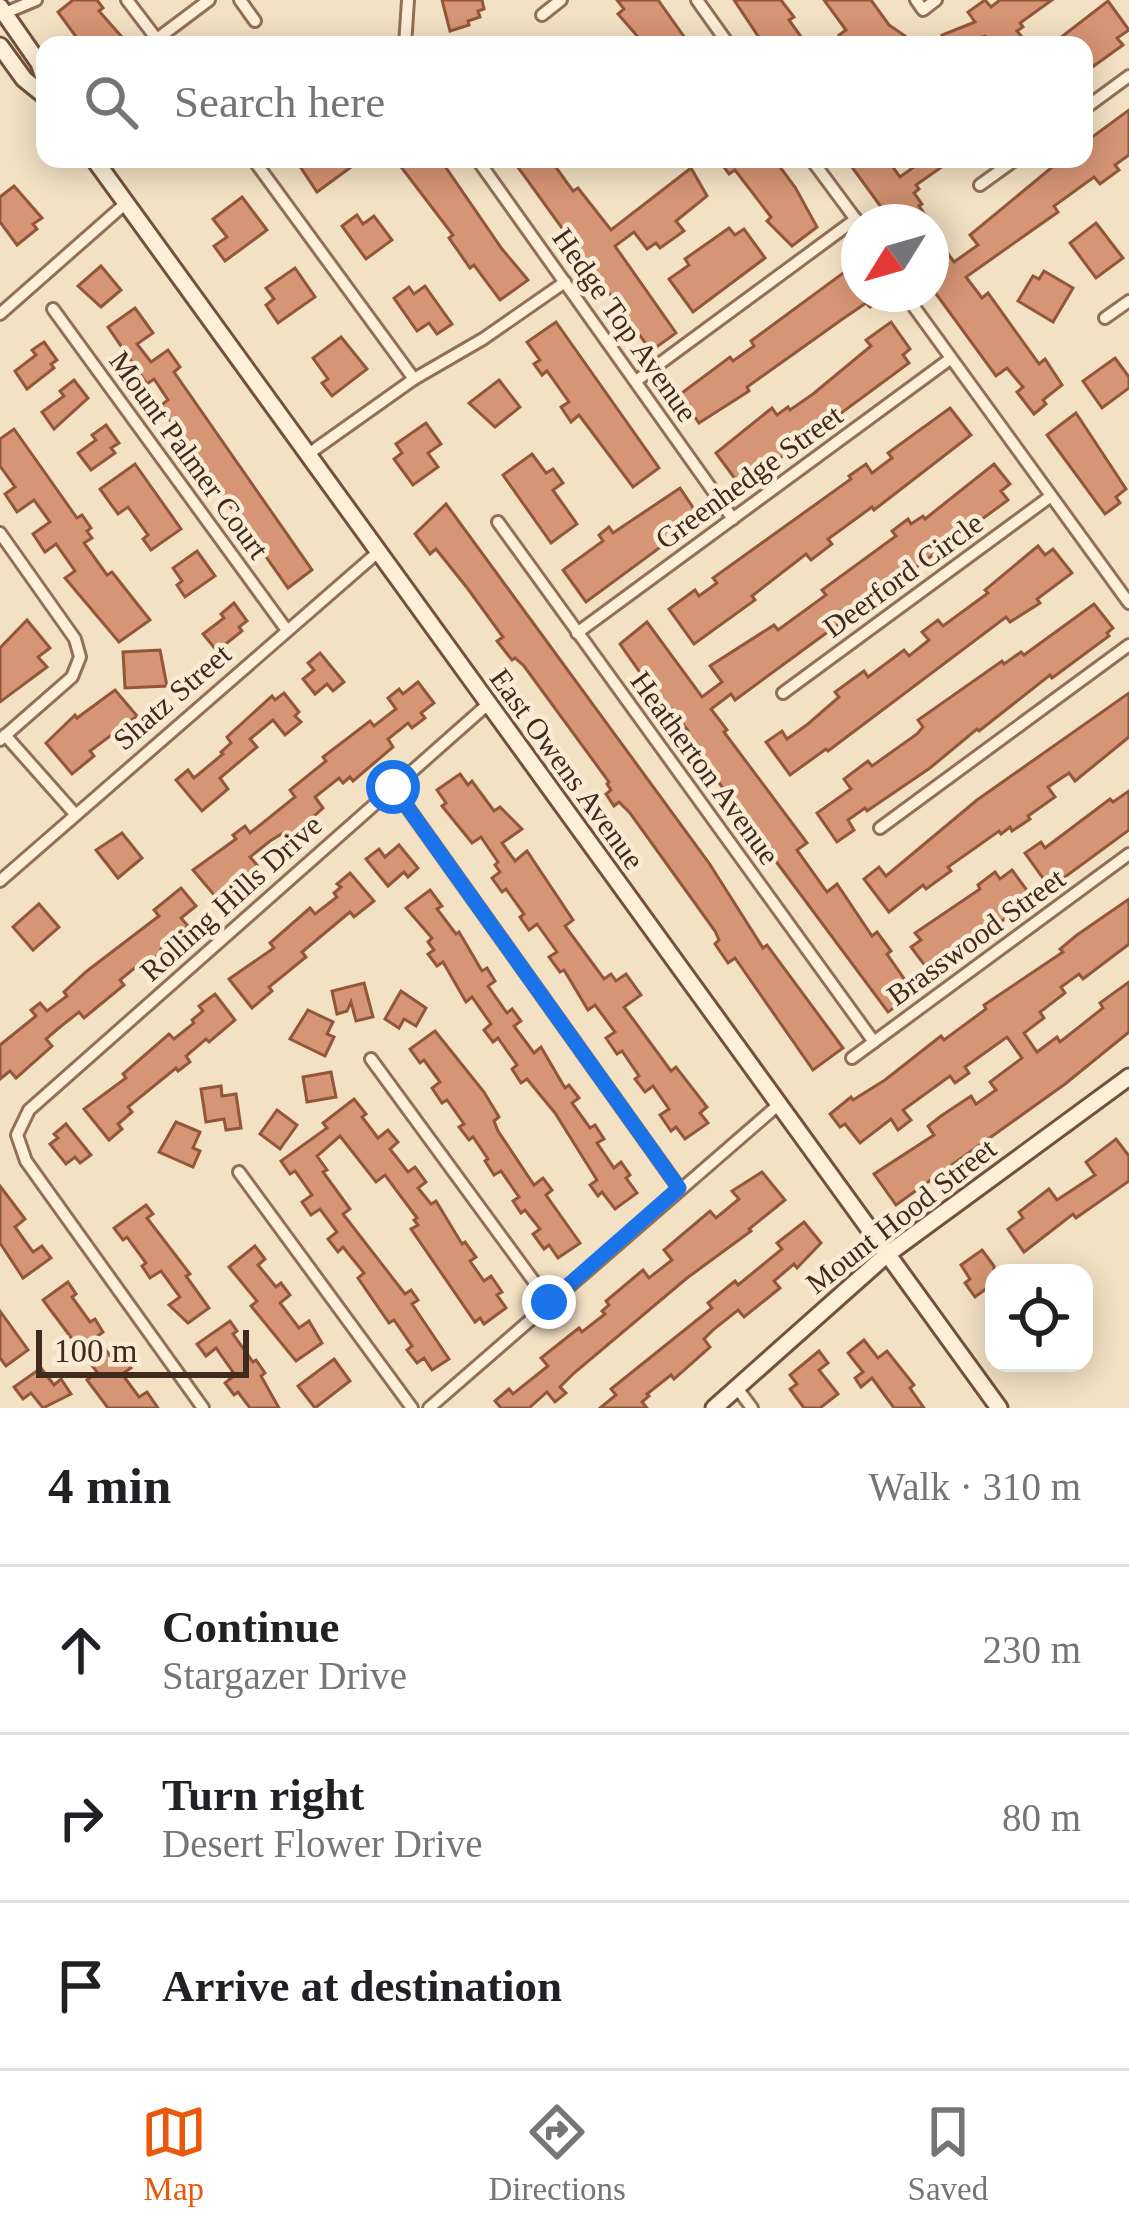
<!DOCTYPE html>
<meta charset="utf-8">
<style>
:root{--surface:#fff;--page:#f6f6f6;--text:#202124;--muted:#757577;--line:#e0e0e0;--accent:#ea580c}
body{margin:0;font-family:Georgia,serif;background:var(--page);color:var(--text)}
.controls{position:absolute;right:36px;bottom:36px;display:grid;overflow:hidden;border-radius:24px;box-shadow:0 6px 30px #0003}
.controls button{width:108px;height:108px;display:grid;place-items:center;padding:0;border:0;border-bottom:3px solid var(--line);background:var(--surface);color:var(--text);font:60px sans-serif}
.compass{position:absolute;left:841px;top:204px;width:108px;height:108px;border-radius:50%;background:var(--surface);box-shadow:0 6px 30px #0003;rotate:233deg}
.scale{position:absolute;left:36px;bottom:30px;width:213px;box-sizing:border-box;padding-left:12px;border:6px solid #3f2a1d;border-top:0;font-size:33px;line-height:42px;white-space:nowrap;color:#3f2a1d;-webkit-text-stroke:9px #faecd4;paint-order:stroke}
.stop{position:absolute;width:36px;height:36px;margin:-27px;border:9px solid #1a73e8;border-radius:50%;background:#fff}
.stop.end{background:#1a73e8;border-color:#fff;box-shadow:0 3px 12px #0008}
.list{margin:0;padding:0;list-style:none}
h2{display:flex;justify-content:space-between;align-items:center;height:156px;margin:0;padding:0 48px;font-size:51px}
h2 small{font-size:39px;font-weight:400;color:var(--muted)}
.list li{display:grid;grid-template-columns:78px 1fr auto;gap:36px;align-items:center;box-sizing:border-box;height:168px;padding:0 48px;border-top:3px solid var(--line)}
.list b{display:block;font-size:45px;white-space:nowrap}
.list p{margin:0;font-size:39px;white-space:nowrap;color:var(--muted)}
.list em{font-size:39px;font-style:normal;color:var(--muted)}
.icon{flex:none;width:66px;height:66px;fill:none;stroke:currentColor;stroke-width:2;stroke-linecap:round;stroke-linejoin:round}
.map{position:relative;flex:none;width:1129px;height:1408px;overflow:hidden}
.search{position:absolute;background:var(--surface);box-shadow:0 6px 30px #0003;left:36px;right:36px;top:36px;height:132px;display:flex;align-items:center;gap:30px;box-sizing:border-box;padding:0 42px;border-radius:24px;color:var(--muted);font-size:45px}
.sheet{height:660px;background:var(--surface)}
nav{display:flex;justify-content:space-around;align-items:center;box-sizing:border-box;height:168px;border-top:3px solid var(--line);background:var(--surface);font-size:33px;color:var(--muted)}
nav a{display:grid;justify-items:center;gap:6px}
nav .on{color:var(--accent)}
.map>svg:first-child{display:block}
</style>
<div class="map">
<svg width="1129" height="1408" viewBox="0 0 1129 1408">
<rect width="100%" height="100%" fill="#f3e1c3"/>
<g fill="#d69574" stroke="#93563a" stroke-width="3">
<path d="M73,0h24l6,8 -4,3 30,34h-47l-24,-33z"/>
<path d="M442,0h40l2,9 -6,2 2,6 -12,4 1,4 -19,6z"/>
<path d="M617,0h41l32,45h-45l-27,-31 6,-5z"/>
<path d="M734,0h47l13,17 -5,3 18,25h-43z"/>
<path d="M824,0h47l18,25 29,20h-71l-8,-10 7,-5z"/>
<path d="M985,0l6,7 9,-7h52l-32,23 3,4 -6,4 5,6 -11,8 -7,-5 -12,5 -7,-9 -22,9h-17l-4,-10 33,-13 -7,-10z"/>
<path d="M1108,1l21,29 -12,8 6,7 -39,28v-28h-33z"/>
<path d="M1129,110v45l-14,10 4,5 -19,14 -6,-7 -40,29 4,6 -92,65 16,21 6,-5 51,71 6,-5 17,26 -19,15 3,4 -12,10 -17,-22 6,-5 -16,-19 -11,8 -65,-89v-57l23,32 24,-17 -8,-10 92,-76h22v-16z"/>
<path d="M295,159h67l-45,33z"/>
<path d="M395,159h45l62,90 26,31 -28,20 -26,-35 -4,3 -21,-30 4,-3z"/>
<path d="M512,159h38l23,32 5,-3 33,42 80,-62 16,28 -31,25 8,10 -24,17 -4,-5 -9,6 -13,-17 -19,14 61,87 -25,18z"/>
<path d="M718,159h56l21,28 22,40 -25,19 -25,-25 4,-4 -36,-47 -6,4z"/>
<path d="M846,159h41l13,18 18,-13 -3,-5h38l-37,26 3,4 -5,4 8,11 -3,2 11,16h-38z"/>
<path d="M14,186l28,32 -9,6 4,5 -20,16 -17,-23v-25z"/>
<path d="M242,197l25,33 -42,31 -11,-15 13,-9 -14,-18z"/>
<path d="M357,215l6,9 11,-8 18,24 -26,19 -24,-33z"/>
<path d="M1096,223l27,35 -27,20 -26,-35z"/>
<path d="M729,228l6,7 9,-6 21,29 -72,54 -24,-33 20,-14 -4,-6z"/>
<path d="M854,265l5,7v22h20l-3,2 3,5 -9,6 -4,-4 -22,15 -97,69 2,4 -50,32 -20,-28 51,-38 3,4 21,-15 -3,-5z"/>
<path d="M101,266l20,24 -20,17 -23,-21z"/>
<path d="M295,268l20,29 -37,26 -12,-18 8,-6 -8,-11z"/>
<path d="M1044,271l29,17 -20,34 -35,-21 15,-25 6,3z"/>
<path d="M425,286l27,38 -15,10 -8,-11 -12,8 -23,-33 15,-11 5,7z"/>
<path d="M135,308l18,25 -16,11 14,18 17,-12 12,17 -6,5 138,198 -24,18 -128,-182 8,-6 -14,-21 -7,5 -39,-57z"/>
<path d="M556,322l103,146 -26,19 -54,-72 -8,7 -10,-15 8,-5 -22,-31 -5,4 -8,-11 6,-4 -13,-18z"/>
<path d="M891,322l19,27 -7,6 6,8 -168,124 -25,-34 56,-45 5,7 11,-8 2,3 23,-16 58,-48 -5,-6z"/>
<path d="M341,337l26,32 -35,27 -10,-13 6,-4 -15,-21z"/>
<path d="M44,342l13,18 -6,4 3,4 -27,21 -12,-18 21,-16 -4,-5z"/>
<path d="M1115,358l14,19v11l-27,20 -19,-27z"/>
<path d="M74,380l14,18 -34,31 -12,-17 22,-16 -4,-5z"/>
<path d="M499,380l21,27 -25,20 -26,-24z"/>
<path d="M950,408l21,27 -97,75 -2,-3 -44,32 4,5 -21,16 -5,-6 -54,42 3,4 -61,44 -25,-35 26,-19 4,6 18,-13 -4,-5 138,-99 -2,-3 17,-12 6,9 20,-15 -4,-5z"/>
<path d="M1076,413l50,76 -10,8 4,6 -15,11 -58,-79z"/>
<path d="M426,423l15,21 -13,9 10,14 -25,18 -19,-26 8,-6 -6,-9z"/>
<path d="M106,425l13,18 -8,5 4,5 -24,17 -13,-17 18,-13 -4,-5z"/>
<path d="M14,429l63,89 5,-3 9,13 -4,3 5,7 -8,5 23,32 5,-3 38,48 -31,22 -54,-64 10,-7 -19,-27 -11,8 -12,-18 17,-12 -16,-22 -17,12 -12,-18 10,-7 -15,-21v-27z"/>
<path d="M532,454l14,19 7,-4 10,14 -10,7 24,34 -26,19 -48,-68z"/>
<path d="M135,464l46,65 -30,21 -8,-11 5,-4 -20,-28 -10,7 -18,-25z"/>
<path d="M994,464l16,20 -9,7 7,9 -273,200 -4,-6 -20,15 16,21 -3,2 83,111 -10,7 30,42 10,-8 35,52 5,-4 14,19 -4,3 27,39 -26,19 -122,-164 -82,-114 4,-3 -16,-22 -4,3 -48,-68 27,-22 55,75 20,-15 -12,-16 64,-41 4,5 48,-35 -4,-5 74,-54 -4,-5 16,-12 3,5 12,-8 2,3z"/>
<path d="M680,488l20,30 -114,84 -23,-32 40,-29 -4,-6 10,-8 4,6z"/>
<path d="M446,504l263,359 54,85 4,-3 76,103 -30,22 -78,-112 -7,5 -13,-19 4,-4 -4,-9 -85,-118 -11,-11 -5,4 -8,-12 5,-4 -4,-6 2,-2 -85,-116 -9,-8 -3,2 -15,-19 6,-4 -35,-48 -32,-40 -6,5 -15,-20z"/>
<path d="M1038,546l7,9 8,-6 19,24 -35,26 3,4 -30,19 -4,-5 -178,134 -2,-2 -36,26 -24,-33 16,-11 5,8 21,-15 31,-27 -4,-5 29,-21 4,6 36,-27 5,6 20,-16 -7,-8 16,-12 5,6 45,-33 -3,-3z"/>
<path d="M197,551l18,25 -30,21 -8,-12 5,-4 -9,-13z"/>
<path d="M234,603l13,18 -8,6 3,4 -25,20 -14,-17 21,-16 -3,-4z"/>
<path d="M1094,604l19,24 -6,5 2,3 -57,42 -2,-3 -71,56 -2,-2 -47,39 -63,43 -2,-3 -17,12 6,10 -17,12 -20,-29 34,-24 -7,-10 24,-18 4,5 45,-32 6,-7 -5,-7 84,-59 2,3 17,-12 3,3z"/>
<path d="M27,620l23,28 -12,9 9,10 -47,35v-54z"/>
<path d="M160,650l7,36 -42,2 -2,-36z"/>
<path d="M320,653l24,29 -11,9 -6,-7 -12,10 -12,-15 11,-9 -6,-7z"/>
<path d="M418,682l16,21 -13,10 4,5 -13,10 -4,-5 -20,16 5,8 -40,34 -3,-4 -7,6 -4,-5 -24,19 8,11 -35,31 -5,-6 -13,8 -20,16 7,8 -38,34 -4,-3 -22,-26 43,-31 -3,-4 12,-9 5,7 45,-36 -5,-7 36,-29 -3,-4 47,-36 4,5 22,-17 -8,-11 11,-9 4,5z"/>
<path d="M115,690l22,26 -47,35 4,5 -22,18 -26,-31 29,-28 2,3z"/>
<path d="M284,693l15,19 -4,4 6,6 -16,13 -12,-15 -23,19 7,8 -37,31 8,11 -26,22 -26,-31 12,-10 6,8 29,-24 -2,-2 10,-9 -4,-6 45,-41 3,4z"/>
<path d="M1129,693v44l-54,44 -6,-8 -21,14 7,10 -27,19 2,3 -18,12 -2,-4 -9,7 -2,-3 -51,36 3,4 -25,18 -3,-4 -34,27 -25,-33 15,-12 7,9 91,-76z"/>
<path d="M460,774l8,11 4,-4 22,30 6,-4 22,22 -20,14 13,18 12,-10 46,69 -8,6 39,53 7,-5 5,7 10,-7 15,21 -17,12 47,64 5,-4 31,40 -7,6 8,10 -23,16 -9,-12 -5,4 -11,-16 9,-6 -16,-23 -8,6 -10,-13 4,-3 -17,-25 -5,3 -11,-16 9,-6 -20,-27 -7,5 -24,-40 -4,2 -11,-15 8,-5 -20,-28 -8,6 -9,-13 4,-3 -18,-25 -4,3 -10,-14 8,-6 -5,-7 3,-3 -17,-25 -9,6 -30,-37 4,-3 -9,-13z"/>
<path d="M1129,791v39l-79,58 -25,-35 16,-11 4,6 65,-49 3,3z"/>
<path d="M122,833l20,25 -24,20 -22,-28z"/>
<path d="M399,845l19,23 -10,9 -4,-5 -16,14 -22,-27 13,-10 6,8z"/>
<path d="M1012,870l20,27 -90,72 -4,-5 -9,7 -18,-24 10,-7 -6,-7 65,-44 -2,-4 17,-13 5,7z"/>
<path d="M350,873l24,28 -20,16 -4,-5 -48,40 4,5 -37,30 3,4 -20,17 -23,-29 45,-31 -4,-5 40,-35 5,6 22,-17 -3,-4 7,-6 -4,-3z"/>
<path d="M181,888l15,18 -15,12 7,8 -27,23 2,2 -12,10 -3,-4 -28,23 4,5 -28,23 -12,10 -5,-6 -19,15 -14,12 6,7 -36,32 -6,-7 -10,8v-34l36,-29 -5,-6 9,-7 7,8 20,-15 -3,-4 23,-21 72,-55 -5,-6z"/>
<path d="M430,890l12,16 -5,3 19,25 3,-2 23,39 5,-3 8,13 -7,5 19,27 5,-4 9,12 -7,5 20,27 7,-6 24,41 4,-3 10,13 -7,5 18,25 5,-3 9,14 -7,4 17,25 7,-6 9,13 -4,3 11,15 -22,16 -13,-17 -4,4 -8,-11 7,-5 -42,-67 -28,-34 -6,4 -9,-14 5,-4 -19,-27 -5,4 -9,-12 7,-6 -19,-27 -6,5 -23,-40 -6,4 -9,-12 6,-4 -6,-8 4,-4 -26,-30z"/>
<path d="M1129,899v45l-46,35 -4,-5 -18,13 4,6 -25,19 4,6 -20,15 13,19 20,-15 3,5 43,-34 -3,-5 29,-21v50l-64,52 -169,121 -22,-31 60,-39 -6,-9 13,-10 30,-20 5,8 20,-14 -6,-8 32,-24 -15,-21 -42,30 4,6 -14,10 -5,-7 -47,34 8,10 -13,10 -7,-11 -31,24 -15,-19 -5,3 -10,-13 21,-17 2,3 32,-20 56,-44 3,4 42,-31 -2,-4 79,-53 -3,-3 17,-14z"/>
<path d="M39,904l20,23 -26,23 -20,-23z"/>
<path d="M364,983l9,34 -17,4 -5,-19 -4,9 -10,3 -5,-23z"/>
<path d="M401,991l25,17 -10,18 -12,-7 -5,9 -14,-9z"/>
<path d="M215,994l20,26 -26,22 -3,-3 -20,17 4,6 -12,9 -2,-3 -48,39 4,5 -14,12 4,5 -13,11 -25,-31 42,-31 -3,-4 46,-40 5,5 20,-16 -2,-3 11,-9 -4,-5z"/>
<path d="M308,1010l25,12 -6,12 7,3 -9,19 -35,-17z"/>
<path d="M435,1031l49,61 15,25 -5,4 4,10 36,54 9,-7 9,12 -6,5 34,48 -22,15 -9,-13 -5,4 -11,-15 7,-5 -15,-19 -4,3 -8,-12 6,-4 -18,-26 -7,4 -9,-14 3,-2 -15,-22 -4,3 -10,-13 5,-3 -17,-24 -5,3 -10,-15 8,-6 -16,-22 -4,3 -10,-14z"/>
<path d="M331,1072l5,25 -29,5 -4,-25z"/>
<path d="M221,1086l1,10 14,-2 5,34 -15,2 -2,-11 -18,3 -5,-33z"/>
<path d="M354,1099l12,15 -4,3 16,21 10,-8 10,12 -8,7 18,23 7,-5 11,15 -8,6 13,16 5,-3 26,43 3,-2 11,15 -6,4 14,20 7,-5 11,16 -5,3 9,13 -22,16 -4,-6 -5,4 -64,-93 7,-4 -4,-5 3,-2 -32,-43 -9,7 -36,-46 -23,20 10,14 -4,2 27,37 -7,5 62,80 6,-4 7,10 -6,4 37,55 -17,11 -8,-12 -7,5 -10,-13 5,-4 -18,-26 -5,3 -31,-45 6,-5 -21,-26 -5,5 -10,-13 9,-7 -17,-23 -9,6 -9,-13 10,-7 -17,-24 -5,3 -9,-13 46,-33 -4,-5z"/>
<path d="M277,1110l20,15 -17,24 -20,-15z"/>
<path d="M176,1122l24,10 -7,16 7,3 -7,16 -34,-15z"/>
<path d="M66,1124l25,31 -11,8 -5,-6 -9,7 -16,-20 8,-6 -4,-4z"/>
<path d="M1116,1139l13,17v25l-53,37 -3,-4 -49,38 -16,-23 15,-11 -4,-6 30,-23 8,11 38,-25 -9,-13z"/>
<path d="M762,1172l23,28 -36,29 2,2 -64,47 -113,95 -14,14 6,6 -11,9 -8,-10 -18,16h-28l-6,-7 14,-12 4,5 35,-28 -7,-8 38,-30 3,4 23,-18 -3,-3 7,-6 -3,-4 37,-31 6,8 23,-18 -8,-10 46,-39 6,7 23,-19 -7,-8z"/>
<path d="M0,1186l25,33 -10,8 18,25 9,-6 9,12 -28,20 -23,-35z"/>
<path d="M146,1205l7,9 -6,4 43,56 -4,2 23,32 -21,15 -19,-18 11,-8 -19,-26 -11,7 -8,-12 4,-3 -19,-26 -4,3 -9,-12z"/>
<path d="M804,1222l17,21 -24,25 -3,-4 -20,17 6,7 -36,29 -6,-7 -24,19 -10,10 6,8 -36,32 -3,-4 -24,19 2,2 -7,6 5,6h-47l16,-13 -5,-6 101,-81 -4,-5 27,-22 3,4 44,-36 -5,-6z"/>
<path d="M255,1246l10,13 -7,6 18,22 5,-4 9,12 -10,8 19,25 10,-7 13,22 -26,18 -45,-55 6,-5 -28,-34z"/>
<path d="M982,1250l12,16v17l-19,14 -10,-14 5,-4 -9,-14z"/>
<path d="M68,1282l8,12 -4,3 18,25 5,-3 8,13 -7,5 18,24 7,-6 10,13 -9,6 17,23 8,-5 11,16h-50l-21,-28 10,-8 -54,-72z"/>
<path d="M0,1311l28,39 -22,16 -6,-8z"/>
<path d="M230,1321l7,10 -4,3 20,28 3,-2 9,13 -4,3 18,32h-29l-12,-16 -4,3 -9,-12 10,-8 -19,-27 -10,8 -9,-12z"/>
<path d="M864,1340l14,18 9,-7 27,34 -4,3 14,20h-30l-22,-30 -11,9 -6,-9 8,-6 -15,-19z"/>
<path d="M819,1351l9,12 -9,7 19,24 -18,14h-16l-14,-19 7,-5 -7,-9z"/>
<path d="M334,1359l16,22 -35,27 -17,-22z"/>
<path d="M41,1368l13,17 7,-6 10,15 -28,14 -12,-15 -8,6 -9,-12z"/>
</g>
<g fill="none" stroke-linecap="round" stroke-linejoin="round">
<g stroke="#907157" stroke-width="16">
<g id="street">
<path d="M127,0l32,42"/>
<path d="M240,0l15,21"/>
<path d="M697,0l32,45"/>
<path d="M916,0l7,10 13,-10"/>
<path d="M5,13l31,-13"/>
<path d="M542,15l19,-15"/>
<path d="M157,39l52,-39"/>
<path d="M405,45l3,-45"/>
<path d="M1084,109l45,-33"/>
<path d="M253,159l161,220"/>
<path d="M477,159l256,360"/>
<path d="M811,159l46,62"/>
<path d="M980,185l36,-26"/>
<path d="M909,300l220,303"/>
<path d="M53,309l233,320"/>
<path d="M0,314l126,-111"/>
<path d="M1105,318l24,-17"/>
<path d="M636,381l220,-162"/>
<path d="M307,455l107,-76 69,-40 82,-57"/>
<path d="M498,522l376,520"/>
<path d="M0,533l75,106 5,18 -8,20 -72,63"/>
<path d="M577,633l373,-274"/>
<path d="M783,693l268,-197"/>
<path d="M5,735l70,79"/>
<path d="M393,787l286,401"/>
<path d="M880,828l249,-183"/>
<path d="M0,881l377,-328"/>
<path d="M852,1058l277,-204"/>
<path d="M371,1059l178,243"/>
<path d="M239,1172l173,236"/>
<path d="M737,1388l15,20"/>
<path d="M203,1408l-177,-247 -9,-26 12,-25 458,-405"/>
<path d="M429,1408l348,-302"/>
</g>
</g>
<g stroke="#72523a" stroke-width="21">
<g id="secondary">
<path d="M0,7l39,56 6,17"/>
<path d="M0,46l24,33 21,17"/>
<path d="M94,159l905,1249"/>
<path d="M714,1408l171,-152 244,-179"/>
</g>
</g>
<use href="#street" stroke="#fdefd8" stroke-width="10"/>
<use href="#secondary" stroke="#fdefd8" stroke-width="15"/>
</g>
<g fill="none" stroke-linecap="round" stroke-linejoin="round">
<path stroke="#1a73e8" stroke-width="15" d="M393,787l286,401 -130,114"/>
</g>
<g text-anchor="middle" stroke-width="9" stroke-linejoin="round" paint-order="stroke">
<g font-size="30" fill="#3f2a1d" stroke="#faecd4">
<text transform="translate(625 325) rotate(55)" y="10">Hedge Top Avenue</text>
<text transform="translate(189 455) rotate(54)" y="10">Mount Palmer Court</text>
<text transform="translate(749 477) rotate(-36)" y="10">Greenhedge Street</text>
<text transform="translate(903 575) rotate(-36)" y="10">Deerford Circle</text>
<text transform="translate(172 697) rotate(-41)" y="10">Shatz Street</text>
<text transform="translate(705 768) rotate(54)" y="10">Heatherton Avenue</text>
<text transform="translate(567 769) rotate(54)" y="10">East Owens Avenue</text>
<text transform="translate(231 898) rotate(-42)" y="10">Rolling Hills Drive</text>
<text transform="translate(976 937) rotate(-36)" y="10">Brasswood Street</text>
<text transform="translate(901 1216) rotate(-38)" y="10">Mount Hood Street</text>
</g>
</g>
</svg>
<div class="controls">
<button><svg class="icon" aria-label="locate" viewBox="0 0 24 24"><circle cx="12" cy="12" r="6"/><path d="M12 2v4M12 18v4M2 12h4M18 12h4"/></svg></button>
</div>
<svg class="compass" viewBox="-18 -18 36 36"><path d="M0-13l5 13h-10z" fill="#e53935"/><path d="M0 13l5-13h-10z" fill="#757577"/></svg>
<div class="scale">100 m</div>
<div class="stop" style="left:393px;top:787px"></div>
<div class="stop end" style="left:549px;top:1302px"></div>
<div class="search"><svg class="icon" aria-label="search" viewBox="0 0 24 24"><circle cx="10" cy="10" r="6"/><path d="M15 15l6 6"/></svg>Search here</div>
</div>
<section class="sheet">
<h2>4 min<small>Walk · 310 m</small></h2>
<ul class="list">
<li><svg class="icon" aria-label="ahead" viewBox="0 0 24 24"><path d="M12 20V5M6 11l6-6 6 6"/></svg><div><b>Continue</b><p>Stargazer Drive</p></div><em>230 m</em></li>
<li><svg class="icon" aria-label="right" viewBox="0 0 24 24"><path d="M7 20v-9h11M14 6l5 5-5 5"/></svg><div><b>Turn right</b><p>Desert Flower Drive</p></div><em>80 m</em></li>
<li><svg class="icon" aria-label="arrive" viewBox="0 0 24 24"><path d="M6 21V4h12l-3 4 3 4H6"/></svg><div><b>Arrive at destination</b></div></li>
</ul>
</section>
<nav>
<a class="on"><svg class="icon" aria-label="map" viewBox="0 0 24 24"><path d="M3 6l6-2 6 2 6-2v14l-6 2-6-2-6 2zM9 4v14M15 6v14"/></svg>Map</a>
<a><svg class="icon" aria-label="directions" viewBox="0 0 24 24"><path d="M12 3l9 9-9 9-9-9zM9 14v-3h6M13 9l2 2-2 2"/></svg>Directions</a>
<a><svg class="icon" aria-label="saved" viewBox="0 0 24 24"><path d="M7 4h10v16l-5-4-5 4z"/></svg>Saved</a>
</nav>
